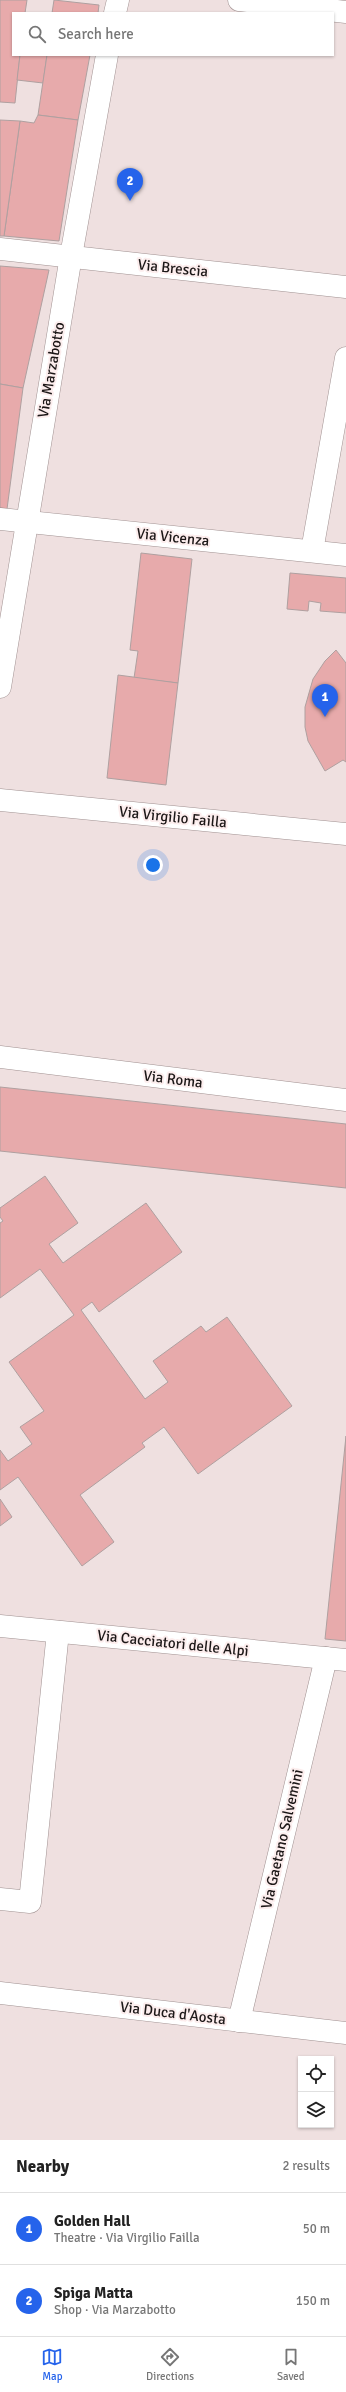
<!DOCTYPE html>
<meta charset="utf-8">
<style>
:root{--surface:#fff;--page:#f6f6f6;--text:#222;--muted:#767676;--line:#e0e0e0;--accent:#2563eb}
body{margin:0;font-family:Signika,sans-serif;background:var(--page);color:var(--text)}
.controls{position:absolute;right:12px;bottom:12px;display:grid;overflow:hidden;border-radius:0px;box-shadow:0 1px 3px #0004}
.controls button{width:36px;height:36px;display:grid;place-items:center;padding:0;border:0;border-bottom:1px solid var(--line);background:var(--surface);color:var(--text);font:20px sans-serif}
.you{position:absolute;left:153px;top:865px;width:14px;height:14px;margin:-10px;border:3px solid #fff;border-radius:50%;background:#1a73e8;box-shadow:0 0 0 6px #1a73e833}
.badge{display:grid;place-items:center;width:26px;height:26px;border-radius:50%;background:var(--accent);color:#fff;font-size:13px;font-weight:700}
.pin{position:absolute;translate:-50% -33px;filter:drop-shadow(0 1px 2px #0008)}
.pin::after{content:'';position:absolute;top:21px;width:14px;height:12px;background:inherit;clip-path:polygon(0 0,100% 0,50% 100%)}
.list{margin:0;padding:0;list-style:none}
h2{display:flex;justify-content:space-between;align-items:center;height:52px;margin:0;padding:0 16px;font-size:17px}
h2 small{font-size:13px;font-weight:400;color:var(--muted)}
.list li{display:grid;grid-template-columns:26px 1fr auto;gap:12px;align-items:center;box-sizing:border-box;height:72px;padding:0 16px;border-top:1px solid var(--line)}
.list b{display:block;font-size:15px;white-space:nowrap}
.list p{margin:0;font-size:13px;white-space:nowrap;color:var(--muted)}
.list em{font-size:13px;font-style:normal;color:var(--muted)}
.icon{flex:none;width:22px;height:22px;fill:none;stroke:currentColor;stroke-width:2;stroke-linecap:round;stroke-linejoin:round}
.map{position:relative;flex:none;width:346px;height:2140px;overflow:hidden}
.search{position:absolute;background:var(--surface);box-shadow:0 1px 3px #0004;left:12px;right:12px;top:12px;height:44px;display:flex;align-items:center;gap:10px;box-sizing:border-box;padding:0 14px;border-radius:0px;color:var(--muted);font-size:15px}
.sheet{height:196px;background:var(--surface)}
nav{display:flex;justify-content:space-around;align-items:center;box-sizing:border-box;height:56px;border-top:1px solid var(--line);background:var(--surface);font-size:11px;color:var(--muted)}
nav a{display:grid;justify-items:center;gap:2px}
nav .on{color:var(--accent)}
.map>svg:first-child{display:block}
</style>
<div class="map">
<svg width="346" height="2140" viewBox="0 0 346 2140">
<rect width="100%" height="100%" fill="#efe0e0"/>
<g fill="#e7aaab" stroke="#afa0a0">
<path d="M0,0h27l-2,13h-12v42h7l-5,48 -15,-1z"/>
<path d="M54,0l45,5 -1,8h-46z"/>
<path d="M20,55h27l-4,28 -26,-3z"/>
<path d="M47,55h43l-12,65 -40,-5z"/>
<path d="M38,115l40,5 -19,121 -55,-5 16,-115 14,2z"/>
<path d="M0,120l20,1 -16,115h-4z"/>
<path d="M0,266l49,4 -26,118 -23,-4z"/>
<path d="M0,384l23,4 -16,121 -7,-1z"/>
<path d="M141,553l51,6 -14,124 -44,-5 4,-27 -8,-1z"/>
<path d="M290,573l56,5v35l-26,-2 1,-8 -12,-2 -1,10 -21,-2z"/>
<path d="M336,650l10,13v99l-3,-2 -18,11 -17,-30 -3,-14v-20l8,-28 12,-18z"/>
<path d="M118,675l60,8 -12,102 -59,-7z"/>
<path d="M0,1087l346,37v64l-346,-37z"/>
<path d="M45,1176l33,47 -29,21 14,19 83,-60 36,49 -83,60 -7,-10 -11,8 64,89 23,-17 -15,-21 48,-35 5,6 21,-15 65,89 -94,68 -34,-47 -22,16 3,4 -65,48 34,47 -32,24 -64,-89 -18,13v-40l8,11 24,-17 -12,-17 24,-16 -35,-49 65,-47 -34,-46 -40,29v-75l3,-2 -3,-4v-9z"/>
<path d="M346,1436v205l-21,-2z"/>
<path d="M0,1499l12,18 -12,9z"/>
</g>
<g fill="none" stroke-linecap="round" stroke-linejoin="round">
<g stroke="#a09191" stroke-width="23">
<g id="minor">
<path d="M239,0l107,12"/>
<path d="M115,13l3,-13"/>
<path d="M0,249l346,38"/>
<path d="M0,519l346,36"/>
<path d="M312,551l34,-193"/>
<path d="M0,687l71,-431 36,-201"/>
<path d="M0,800l346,34"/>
<path d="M0,1057l346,43"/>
<path d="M0,1626l346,34"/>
<path d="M0,1899l30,3 28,-270"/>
<path d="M0,1993l346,40"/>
<path d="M239,2021l87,-363"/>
</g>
</g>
<use href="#minor" stroke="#fff" stroke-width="22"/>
</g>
<g text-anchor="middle" stroke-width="4" stroke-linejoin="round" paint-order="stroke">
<g font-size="15" fill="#1c1717" stroke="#fceded">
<text transform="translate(173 268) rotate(6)" y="5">Via Brescia</text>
<text transform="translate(51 370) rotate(-80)" y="5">Via Marzabotto</text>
<text transform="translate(173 537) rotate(6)" y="5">Via Vicenza</text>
<text transform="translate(173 817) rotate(6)" y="5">Via Virgilio Failla</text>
<text transform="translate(173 1079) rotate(7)" y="5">Via Roma</text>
<text transform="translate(173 1643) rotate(6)" y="5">Via Cacciatori delle Alpi</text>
<text transform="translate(282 1839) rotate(-77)" y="5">Via Gaetano Salvemini</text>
<text transform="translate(173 2013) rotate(7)" y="5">Via Duca d'Aosta</text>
</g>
</g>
</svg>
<div class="controls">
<button><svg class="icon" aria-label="locate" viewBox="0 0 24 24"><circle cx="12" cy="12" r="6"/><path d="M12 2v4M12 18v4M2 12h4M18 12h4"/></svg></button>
<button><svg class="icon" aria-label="layers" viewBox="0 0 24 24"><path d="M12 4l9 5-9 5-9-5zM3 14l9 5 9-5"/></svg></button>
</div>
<div class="you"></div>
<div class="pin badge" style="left:325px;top:717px">1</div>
<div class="pin badge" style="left:130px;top:201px">2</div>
<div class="search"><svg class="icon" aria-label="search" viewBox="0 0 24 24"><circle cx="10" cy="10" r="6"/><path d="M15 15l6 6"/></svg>Search here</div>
</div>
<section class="sheet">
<h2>Nearby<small>2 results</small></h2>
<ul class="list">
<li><span class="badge">1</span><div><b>Golden Hall</b><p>Theatre · Via Virgilio Failla</p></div><em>50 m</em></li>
<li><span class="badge">2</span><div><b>Spiga Matta</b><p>Shop · Via Marzabotto</p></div><em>150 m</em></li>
</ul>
</section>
<nav>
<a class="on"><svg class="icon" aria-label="map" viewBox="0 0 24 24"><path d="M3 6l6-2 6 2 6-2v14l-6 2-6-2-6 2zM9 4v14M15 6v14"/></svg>Map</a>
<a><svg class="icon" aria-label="directions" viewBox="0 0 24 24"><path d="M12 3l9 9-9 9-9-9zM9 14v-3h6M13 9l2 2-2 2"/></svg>Directions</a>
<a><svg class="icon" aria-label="saved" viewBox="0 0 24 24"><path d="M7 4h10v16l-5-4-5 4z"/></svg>Saved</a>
</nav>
